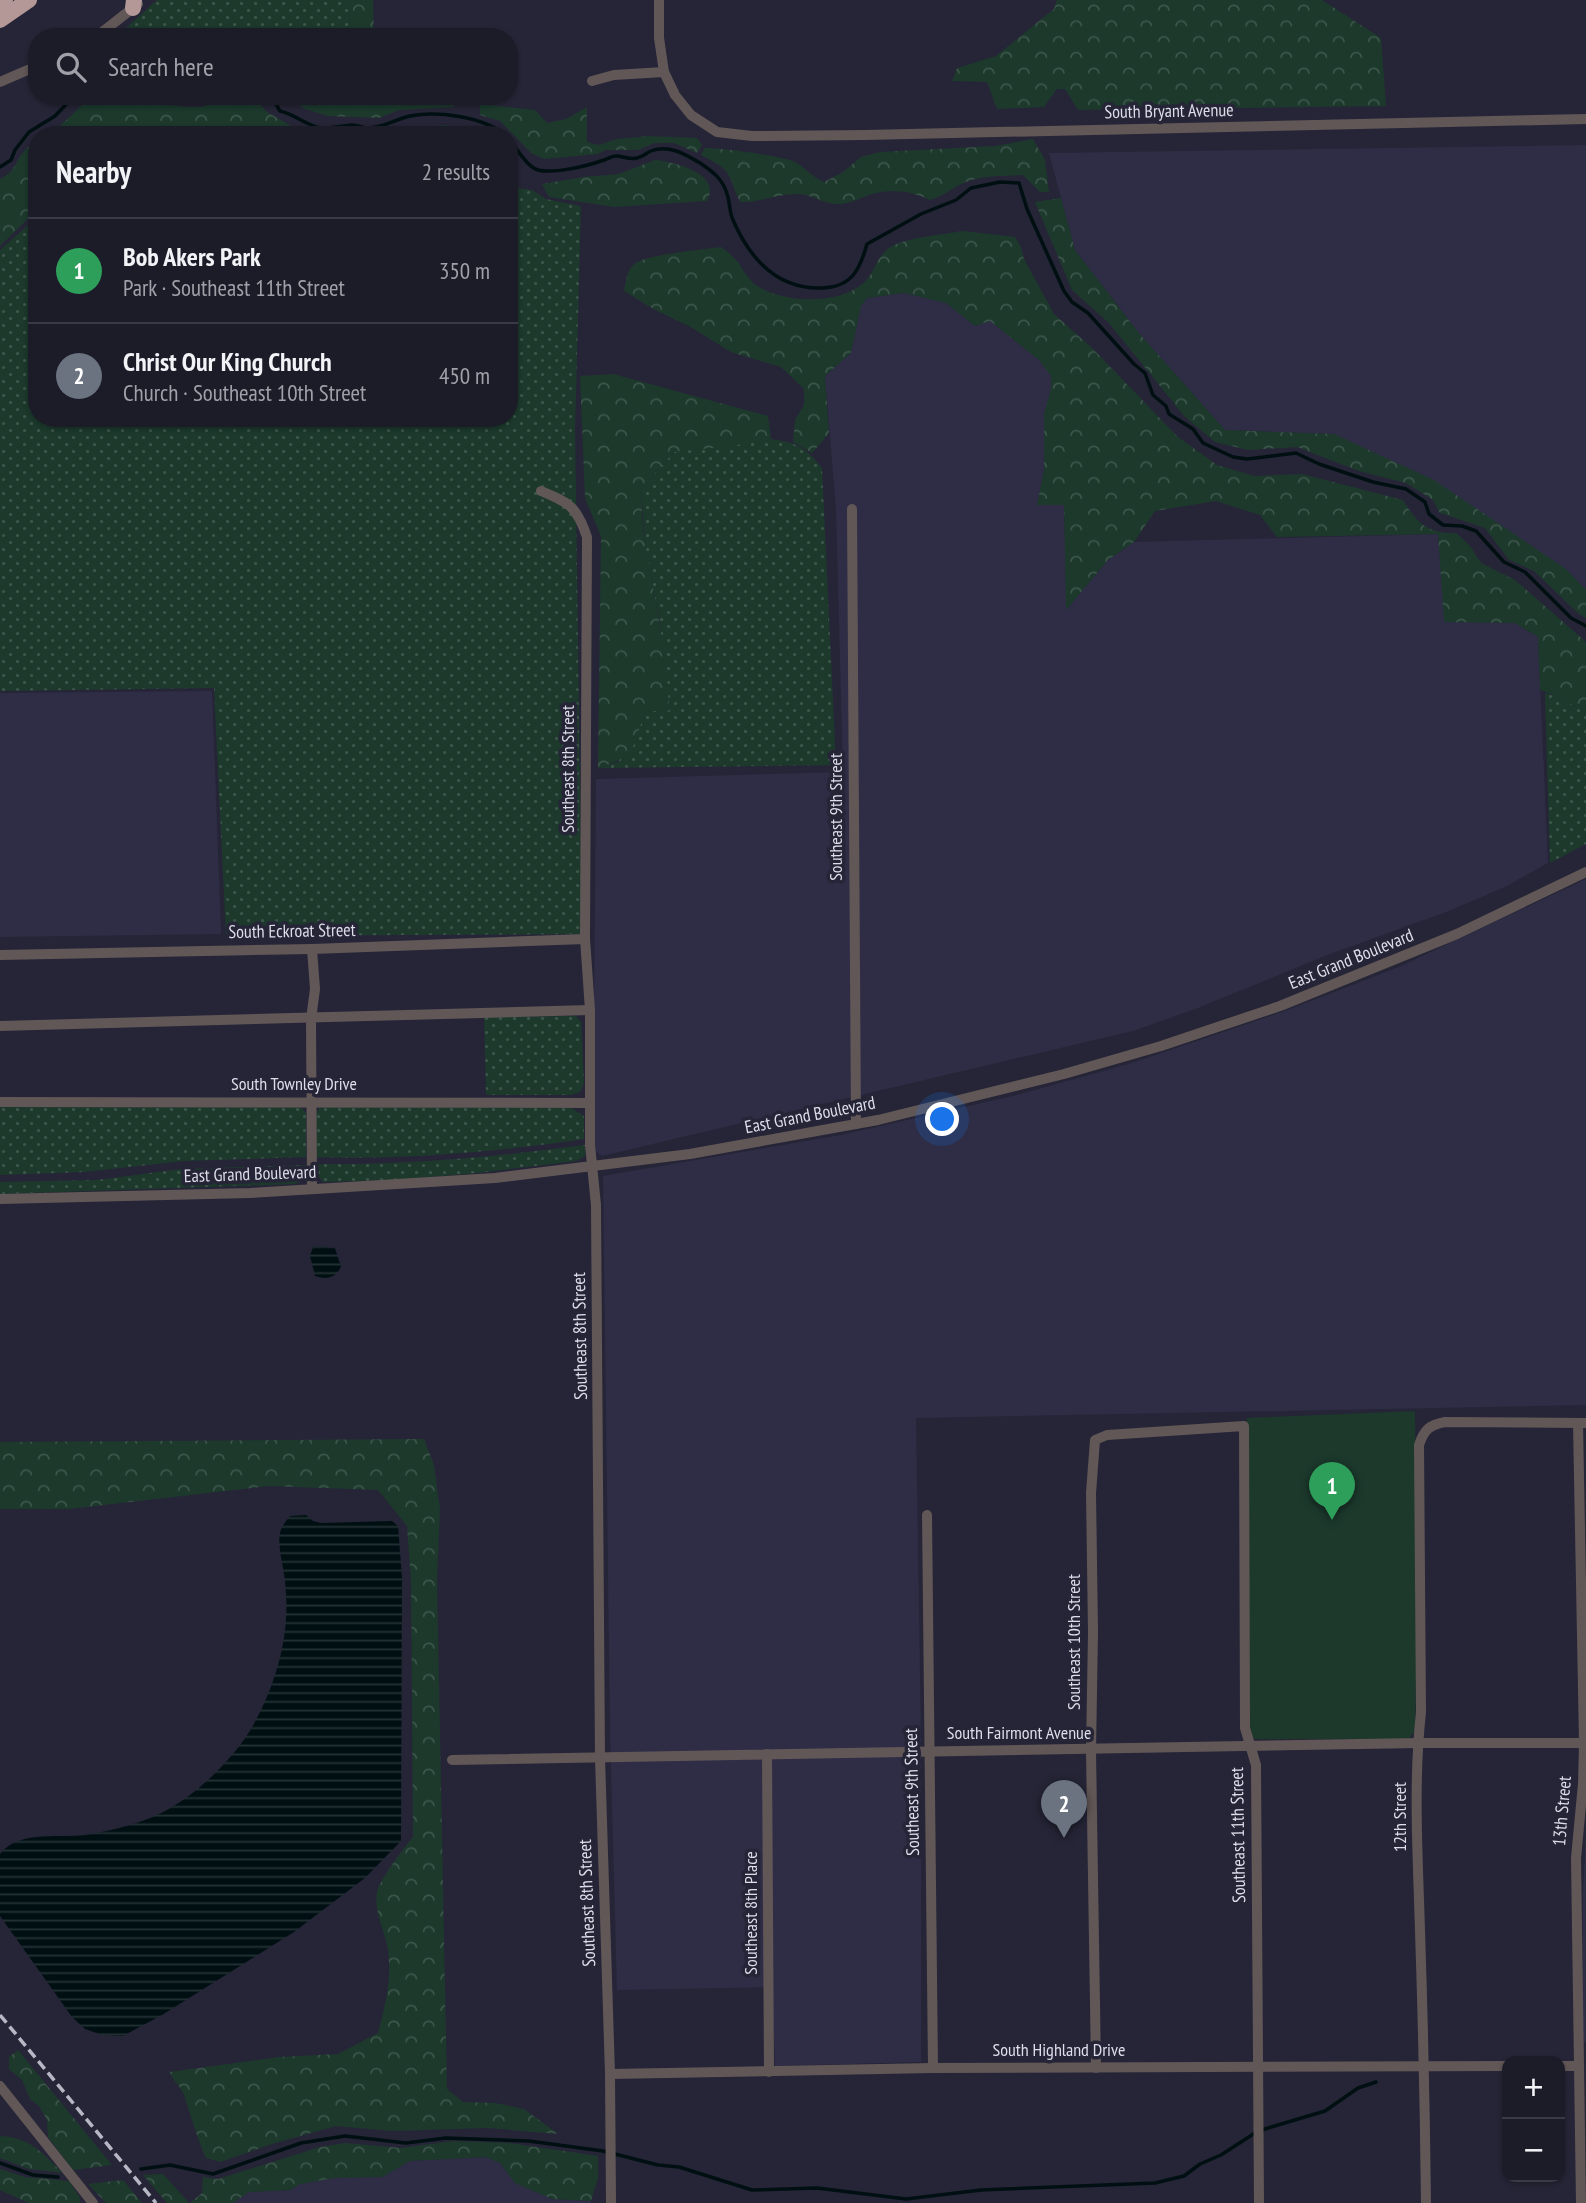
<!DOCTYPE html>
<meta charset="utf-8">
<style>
:root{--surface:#1c1c29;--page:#252531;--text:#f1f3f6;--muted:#a0a1a8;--line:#3a3a46;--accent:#efa378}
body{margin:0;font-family:"PT Sans Narrow",sans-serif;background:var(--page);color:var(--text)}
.controls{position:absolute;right:21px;bottom:21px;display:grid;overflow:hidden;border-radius:14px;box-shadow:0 2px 5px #0004}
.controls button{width:63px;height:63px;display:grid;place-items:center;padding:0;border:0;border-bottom:2px solid var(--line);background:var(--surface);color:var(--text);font:35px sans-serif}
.you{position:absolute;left:943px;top:1120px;width:24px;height:24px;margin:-18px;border:5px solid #fff;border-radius:50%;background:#1a73e8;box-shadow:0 0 0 10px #1a73e833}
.badge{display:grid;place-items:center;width:46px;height:46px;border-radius:50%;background:var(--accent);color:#fff;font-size:23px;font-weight:700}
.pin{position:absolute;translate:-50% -58px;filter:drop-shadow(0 2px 4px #0008)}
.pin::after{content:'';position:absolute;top:37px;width:24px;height:21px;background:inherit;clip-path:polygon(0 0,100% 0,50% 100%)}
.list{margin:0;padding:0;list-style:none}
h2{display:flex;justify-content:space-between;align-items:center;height:91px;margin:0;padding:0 28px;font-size:30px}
h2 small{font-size:23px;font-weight:400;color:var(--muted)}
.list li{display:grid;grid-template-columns:46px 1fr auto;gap:21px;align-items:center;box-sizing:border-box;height:105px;padding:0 28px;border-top:2px solid var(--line)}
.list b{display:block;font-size:26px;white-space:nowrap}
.list p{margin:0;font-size:23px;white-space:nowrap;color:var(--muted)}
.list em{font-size:23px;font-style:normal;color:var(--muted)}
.icon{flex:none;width:38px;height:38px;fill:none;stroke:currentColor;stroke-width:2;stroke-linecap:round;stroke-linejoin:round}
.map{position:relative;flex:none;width:1586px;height:2203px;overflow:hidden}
.search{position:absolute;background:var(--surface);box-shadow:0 2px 5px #0004;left:28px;top:28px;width:490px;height:77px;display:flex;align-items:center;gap:18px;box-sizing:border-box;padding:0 24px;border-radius:28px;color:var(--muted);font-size:26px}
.panel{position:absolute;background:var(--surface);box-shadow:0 2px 5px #0004;left:28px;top:126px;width:490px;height:301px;border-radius:28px}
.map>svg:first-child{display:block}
</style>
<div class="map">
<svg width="1586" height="2203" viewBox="0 0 1586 2203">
<defs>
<pattern id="grass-dots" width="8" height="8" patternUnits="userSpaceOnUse" patternTransform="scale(1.75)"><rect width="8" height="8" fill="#1c392c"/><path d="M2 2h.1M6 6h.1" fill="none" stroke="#3d554b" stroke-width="1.8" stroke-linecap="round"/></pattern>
<pattern id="forest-crowns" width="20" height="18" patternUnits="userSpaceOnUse" patternTransform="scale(1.75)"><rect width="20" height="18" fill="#1c392c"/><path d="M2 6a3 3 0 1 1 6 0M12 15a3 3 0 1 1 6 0" fill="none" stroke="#3d554b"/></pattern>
<pattern id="water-rules" width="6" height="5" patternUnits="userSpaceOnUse" patternTransform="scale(1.75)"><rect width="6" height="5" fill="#001012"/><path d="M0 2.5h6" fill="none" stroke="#253235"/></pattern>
</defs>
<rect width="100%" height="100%" fill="#252537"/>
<g fill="#2e2d45">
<path d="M1586,145v445l-20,-21 -232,-135 -109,-4 -87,-98 -63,-82 -26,-97z"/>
<path d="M904,293l42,10 29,23 15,-5 49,39 12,16v13l-7,25v56l-7,35 27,-1 3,105 41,-49 26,-18 304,-8 7,88 70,1 23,14 10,226 -41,23 -58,25 -119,43 -132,54 -65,23 -531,125 -7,-5 -2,-13 3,-359 247,-7 -7,-263 -11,-133 26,-23 10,-47 6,-8z"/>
<path d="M212,691l9,243 -221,3v-244z"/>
<path d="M1586,879v526l-670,13 5,322v322l-146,4 -3,-79 -155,3 -7,-260 -7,-554 238,-41 176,-40 115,-32 153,-52 114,-44z"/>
<path d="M1586,1827v215l-3,1v-150z"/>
<path d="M487,2157l13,6 15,20 37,16 39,2v2h-358l16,-11 41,-2 10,-6 35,-6 47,-1 28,-16z"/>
</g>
<g fill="url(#grass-dots)">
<path d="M157,0h192l1,37h-234z"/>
<path d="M509,187l23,3 14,9 35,7 -6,222 7,506 -356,2 -12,-248 -214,3v-441l37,-33v201h472z"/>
<path d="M771,439c27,4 34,8 51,29l14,297 -238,3 20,-6 20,-32 8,-19h23l-9,-88 -15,-77 -4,-57 33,-37z"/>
<path d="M1545,693l14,4 27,16v131l-36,19z"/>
<path d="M576,1016l5,6 3,61 -4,9 -9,3h-85l-2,-78z"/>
<path d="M0,1106h300l6,7v44l-122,4 -99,11 -85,3z"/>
<path d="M320,1107h250l14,9v23c-88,13 -180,21 -269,18l1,-43z"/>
<path d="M585,1145v11l-9,5 -98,12 -86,7 -69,2 -6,-7 -2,-11c90,1 180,-7 270,-19z"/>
<path d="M307,1165l-2,14 -10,5 -295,10v-12l97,-2 84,-11z"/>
</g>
<g fill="url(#forest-crowns)">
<path d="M349,0h24l1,37h-24z"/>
<path d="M1057,0h265l59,38 5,68 -308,4 -13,-21h-8l-13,18 -47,2 -10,-27 -35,-1 5,-13 39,-12 58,-47z"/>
<path d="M92,96h43l15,8h16l19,3h18l19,-11h22l12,4 11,12 40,23h-257z"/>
<path d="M287,96h95l6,4 6,-4h58l2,11 -55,3 -20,8 -52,-2 -24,-8z"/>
<path d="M480,104l55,6 12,13 19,-4 21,-12v35l11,3 20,-6 30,-3 49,2 5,7 -5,8 -23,-10h-19l-17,7h-33l-7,4 -54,5 -13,-6 -31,-32 -20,-6z"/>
<path d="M447,125v10h-52l40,-9z"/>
<path d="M1033,139l12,21 4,32h-9l-17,-17c-18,1 -39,0 -57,7 -13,5 -22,14 -36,18 -18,-9 -38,-12 -58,-6 -10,3 -20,9 -31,10 -15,1 -28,-9 -42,-10 -21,-1 -39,9 -59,8 -14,-31 -6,-30 -39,-47l4,-7c15,0 82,8 92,15 10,7 16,14 27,19l19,-10 18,-15 19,-5 115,-6z"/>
<path d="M37,142v68l-37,36v-67c21,-9 13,-26 37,-37z"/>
<path d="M655,160c20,2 68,14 52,41l-93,6 -65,-10 -7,-13 42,-7 35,-3z"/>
<path d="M1061,198l14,52 63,82 87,98 109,4 100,46 132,89 20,21v28l-7,-4 -45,-43 -25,-11 -24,-32 -45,-15 -7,-13 -27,-17 -47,-12 -62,-24 -49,3 -33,-8 -30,-25 -76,-94 -37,-33 -37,-88z"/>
<path d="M962,231l53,6 6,10 3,12 30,55 38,34 86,89 39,28 37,11 48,-2 101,26c14,23 25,34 53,33l14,13 11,17 34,17 71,62v71l-27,-16 -19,-7 -2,-53 -23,-14 -71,-1 -6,-88 -161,3 -17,-22 -44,-14 -61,10 -21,31 -26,18 -42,50 -2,-105h-27l7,-35v-56l7,-25v-13l-12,-16 -49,-39 -15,5 -29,-23 -42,-10 -37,5 -6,8 -10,47 -26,23 4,57 -17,20 -19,-11 2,-22 9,-15v-16l-23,-22 -50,-15 -42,-26 -34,-16 -31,-19c2,-9 2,-19 9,-26 11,-11 70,-15 88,-18 6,4 11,9 16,14 5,7 10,16 16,22 27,21 92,24 115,-5 8,-10 9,-21 21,-30 17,-11 53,-13 73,-17z"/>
<path d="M613,374l155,42 3,23 -39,7 -58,6 -33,37c1,20 1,41 5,60 9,54 22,107 23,162h-23c-16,38 -5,43 -48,57l3,-232 -16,-38 -5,-122z"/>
<path d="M424,1439l10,26 6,44 -3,73 10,507 16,13 32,1 29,6 34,25 -69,-6 -98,3 -55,-5 -64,18 -52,18 -14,-4c-9,-20 -15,-42 -22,-63 -3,-8 -11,-15 -15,-23l110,-15 59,-3 40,-21c7,-27 14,-53 10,-82 -2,-19 -15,-39 -11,-59 3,-13 27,-44 36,-55l-2,-256 -4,-55 -29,-36 -109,-4 -200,23h-69v-67z"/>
<path d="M18,2050l94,115 -39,5 -25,-33 -1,-17 -8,-14 -9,-7 -8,-19 -13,-11v-12z"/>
<path d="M0,2136c31,2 41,16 63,37l-34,-4 -29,-11z"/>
<path d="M453,2141l56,2 89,13v22l-7,23 -39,-2 -37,-16 -15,-20 -14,-6 -76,4 -28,16 -47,1 -35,6 -10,6 -41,2 -16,11h-43l12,-10 1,-16 15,2 102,-32 25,-4 56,5z"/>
<path d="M0,2169l25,8 44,4 11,17v5h-51l-29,-13z"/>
<path d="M163,2174l26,29h-22l-24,-28z"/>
<path d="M123,2180l19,23h-36l-18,-19z"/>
</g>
<path fill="#1c392c" d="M1415,1411l2,212 -2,108 -6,7 -7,1h-147l-4,-3 -3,-10 -1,-308z"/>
<g fill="url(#water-rules)">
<path d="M318,1246l17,2 6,19c-6,11 -14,13 -26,9l-5,-20 3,-9z"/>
<path d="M306,1515l7,6 8,2 71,-2 6,5 4,51 -1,264 -36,37 -71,54 -132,83 -39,21 -21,-1 -17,-6 -13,-12 -72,-101v-62c20,-26 63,-14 91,-20 24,-4 55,-12 76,-24 25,-14 47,-34 65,-55 30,-34 52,-92 54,-137 1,-12 0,-25 -1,-37 -1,-12 -8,-36 -5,-48 1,-6 6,-12 10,-17z"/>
</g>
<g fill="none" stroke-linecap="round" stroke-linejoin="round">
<g stroke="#001012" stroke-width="3.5">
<path d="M271,96l9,15c14,3 26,14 40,17 9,1 22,-2 32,-3 6,0 11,3 16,3 15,0 28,-9 42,-12 26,-5 74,0 94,19"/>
<path d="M509,140c9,9 17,26 29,30 15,4 49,-4 63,-9 5,-1 10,-5 15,-5 7,0 13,4 21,2 6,-1 9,-5 14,-7 17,-7 34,3 49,12 12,8 23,16 27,31 3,8 2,17 6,26 17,39 44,70 90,68 29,-1 37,-19 44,-44l54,-30 35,-14 15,-12 29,-6 19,1 8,26 37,82 8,11 16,11 46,51 11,9 8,22 13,11 3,8 24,15 10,14 30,14 14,2 49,-6 23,11 54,18 33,7 19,13 4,12 14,11 19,1 14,5 28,31 21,10 46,46 15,8"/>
<path d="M0,167l11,-7 4,-10 14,-18 26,-16 19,-20"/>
<path d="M0,2163l33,12 25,2"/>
<path d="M141,2169l29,-4 43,9 88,-31 44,-7 61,7 40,-5 83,3 74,10 55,14 21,2 73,23 65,-2 89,11 75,-9 174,-7 29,-7 16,-12 21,-9 37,-24 67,-20 33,-23 18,-6"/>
</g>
<g stroke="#625757" stroke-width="10">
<path d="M659,0v38l5,34 11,23 16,20 26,17 35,4 113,-1 721,-16"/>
<path d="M96,37l42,-33"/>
<path d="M592,81l22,-6 50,-3"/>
<path d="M0,82l37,-16"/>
<path d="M541,491c29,12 36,16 46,46l-2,402 5,71v135l6,60 4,553 10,316 1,129"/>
<path d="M852,509l4,615"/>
<path d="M0,955l312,-6 273,-10"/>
<path d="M0,1026l590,-16"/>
<path d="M0,1102l588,1"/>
<path d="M312,1189l-1,-170 4,-30 -3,-40"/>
<path d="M0,1199l250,-6 245,-15 195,-24 188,-34 186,-46 97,-28 119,-40 177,-72 129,-62"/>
<path d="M1578,1423l6,320 -1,41 -7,74 5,345"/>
<path d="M927,1515l6,553"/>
<path d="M767,1754l2,318"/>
<path d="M452,1760l966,-17h168"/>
<path d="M1560,2066h19"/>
<path d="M1096,2068l-5,-317 2,-119 -2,-139 4,-53 12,-5 137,-9 1,302 11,37 3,438"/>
<path d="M610,2074l323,-6 574,-2"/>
<path d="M0,2086l93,117"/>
<path d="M1426,2203c-1,-91 -3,-182 -6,-272 -2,-73 -7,-147 1,-219l-2,-267c5,-15 10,-20 26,-23l141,1"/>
</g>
<g stroke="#b39897" stroke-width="16">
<path d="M0,5l5,-5"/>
<path d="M133,8l1,-8"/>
<path d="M0,20l29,-20"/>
</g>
<path stroke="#b7b8c5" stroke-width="3.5" stroke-dasharray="10 5" stroke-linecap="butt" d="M0,2015l156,188"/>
</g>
<g text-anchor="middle" stroke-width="7" stroke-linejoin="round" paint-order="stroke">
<g font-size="18" fill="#dddeea" stroke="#252537">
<text transform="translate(1169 111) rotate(-1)" y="6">South Bryant Avenue</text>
<text transform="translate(568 769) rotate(-90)" y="6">Southeast 8th Street</text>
<text transform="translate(836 817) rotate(-90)" y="6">Southeast 9th Street</text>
<text transform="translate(292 931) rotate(-1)" y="6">South Eckroat Street</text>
<text transform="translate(1351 959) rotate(-22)" y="6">East Grand Boulevard</text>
<text x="294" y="1090">South Townley Drive</text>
<text transform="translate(810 1115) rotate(-11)" y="6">East Grand Boulevard</text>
<text transform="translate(250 1174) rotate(-2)" y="6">East Grand Boulevard</text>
<text transform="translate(580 1336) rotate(-91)" y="6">Southeast 8th Street</text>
<text transform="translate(1074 1642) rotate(-90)" y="6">Southeast 10th Street</text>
<text x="1019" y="1739">South Fairmont Avenue</text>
<text transform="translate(912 1792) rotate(-91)" y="6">Southeast 9th Street</text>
<text transform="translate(1562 1811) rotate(-85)" y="6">13th Street</text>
<text transform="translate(1400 1817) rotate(-90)" y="6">12th Street</text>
<text transform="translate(1238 1835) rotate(-91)" y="6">Southeast 11th Street</text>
<text transform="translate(587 1903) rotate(-92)" y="6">Southeast 8th Street</text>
<text transform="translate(751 1913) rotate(-90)" y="6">Southeast 8th Place</text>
<text x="1059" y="2056">South Highland Drive</text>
</g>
</g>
</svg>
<div class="controls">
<button>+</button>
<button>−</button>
</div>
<div class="you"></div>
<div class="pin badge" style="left:1332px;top:1520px;background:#2e9e5b">1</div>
<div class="pin badge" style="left:1064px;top:1838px;background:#6b7280">2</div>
<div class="search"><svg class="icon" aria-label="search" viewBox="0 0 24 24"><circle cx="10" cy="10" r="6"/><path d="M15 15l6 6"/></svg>Search here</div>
<section class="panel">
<h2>Nearby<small>2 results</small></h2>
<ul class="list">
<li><span class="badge" style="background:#2e9e5b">1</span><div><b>Bob Akers Park</b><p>Park · Southeast 11th Street</p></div><em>350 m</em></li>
<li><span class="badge" style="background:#6b7280">2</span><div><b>Christ Our King Church</b><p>Church · Southeast 10th Street</p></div><em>450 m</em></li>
</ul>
</section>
</div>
